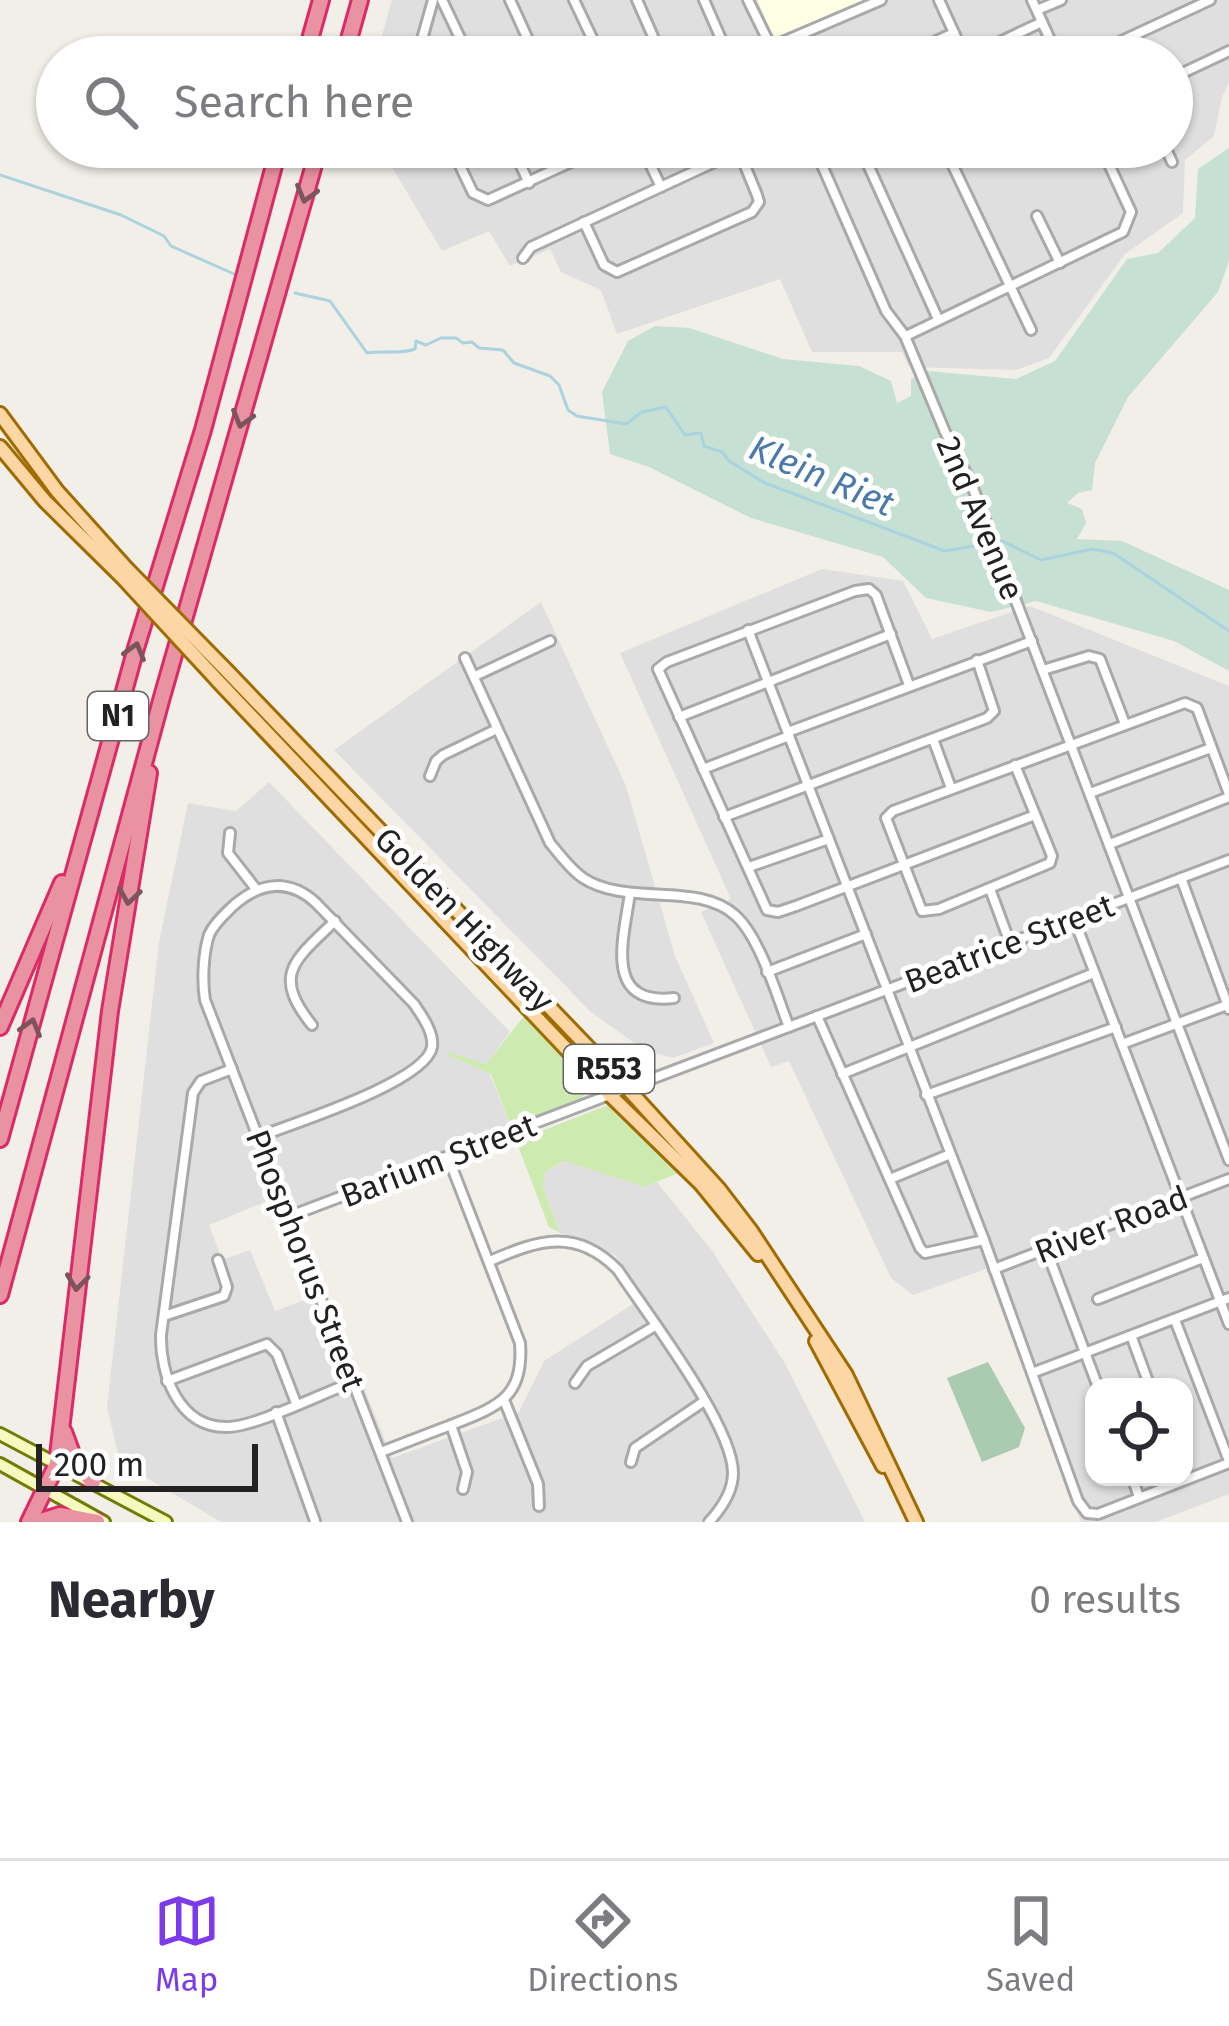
<!DOCTYPE html>
<style>
:root{--surface:#fff;--page:#f2f2f3;--text:#2b2b33;--muted:#7c7c81;--line:#e1e1e2;--accent:#7c3aed}
body{margin:0;font-family:"Fira Sans",sans-serif;background:var(--page);color:var(--text)}
.controls{position:absolute;right:36px;bottom:36px;display:grid;overflow:hidden;border-radius:24px;box-shadow:0 3px 9px #0004}
.controls button{width:108px;height:108px;display:grid;place-items:center;padding:0;border:0;border-bottom:3px solid var(--line);background:var(--surface);color:var(--text);font:60px sans-serif}
.scale{position:absolute;left:36px;bottom:30px;width:222px;box-sizing:border-box;padding-left:12px;border:6px solid #222;border-top:0;font-size:33px;line-height:42px;white-space:nowrap;color:#222;-webkit-text-stroke:9px #fff;paint-order:stroke}
.list{margin:0;padding:0;list-style:none}
h2{display:flex;justify-content:space-between;align-items:center;height:156px;margin:0;padding:0 48px;font-size:51px}
h2 small{font-size:39px;font-weight:400;color:var(--muted)}
.icon{flex:none;width:66px;height:66px;fill:none;stroke:currentColor;stroke-width:2;stroke-linecap:round;stroke-linejoin:round}
.map{position:relative;flex:none;width:1229px;height:1522px;overflow:hidden}
.search{position:absolute;background:var(--surface);box-shadow:0 3px 9px #0004;left:36px;right:36px;top:36px;height:132px;display:flex;align-items:center;gap:30px;box-sizing:border-box;padding:0 42px;border-radius:66px;color:var(--muted);font-size:45px}
.sheet{height:336px;background:var(--surface)}
nav{display:flex;justify-content:space-around;align-items:center;box-sizing:border-box;height:168px;border-top:3px solid var(--line);background:var(--surface);font-size:33px;color:var(--muted)}
nav a{display:grid;justify-items:center;gap:6px}
nav .on{color:var(--accent)}
.map>svg:first-child{display:block}
</style>
<div class="map">
<svg width="1229" height="1522" viewBox="0 0 1229 1522">
<rect width="100%" height="100%" fill="#f2efe9"/>
<g fill="#e0dfdf" fill-rule="evenodd">
<path d="M392,0h837v82l-7,15 -8,39 -29,24 -2,53 -58,41 -76,104 -33,12 -107,-3 -7,-15h-90l-32,-73 -163,55 -16,-44 -40,-18 -11,-23 -40,17 -21,-35 -47,20 -62,-104h792v-90h-796z"/>
<path d="M822,569l81,12 29,58 98,-33 199,80v808l-73,28h-75l-95,-253 -73,26 -22,-17 -102,-217 -18,6 -70,-155 30,-13 -111,-246zM1094,1387h90v90h-90z"/>
<path d="M541,602l85,184 49,170 39,87 -41,15 -29,-8 -53,-38 -257,-262z"/>
<path d="M269,782l241,250 -24,32 25,63 -214,86 -8,-21 -80,33 13,35 28,-10 25,61 51,-19 66,166 127,-46 25,-51 100,-64 -29,-42 -55,-22 -17,-46 2,-15 20,-11 80,26 12,-5 56,70 73,113 79,157h-644l-101,-60 -13,-55 52,-465 29,-139 48,8z"/>
</g>
<path fill="#ffffe5" d="M757,0h109l-85,39 -8,-3z"/>
<g fill="#cdebb0">
<path d="M525,1015l57,61 5,16 -11,11 -65,24 -20,-53 -43,-19v-3l38,12z"/>
<path d="M608,1105l70,68 -33,14 -81,-26 -19,11 -2,15 17,46 -11,-6 -33,-86z"/>
</g>
<path fill="#c6e0d4" d="M1229,148v113l-11,31 -90,105 -33,66 -3,27 -14,3 -11,10 15,6 4,14 -9,16 45,2 107,49v81l-55,-30 -138,-40 -45,11 -65,-14 -43,-41 -132,-39 -102,-51 -39,-13 -8,-62 26,-51 27,-15 34,2 94,31 76,7 32,15 6,22 14,-7v-17l16,-8 89,8 39,-18 72,-102 31,-6 37,-35 3,-49z"/>
<path fill="#aacbaf" d="M988,1362l37,66 -6,19 -37,15 -35,-84z"/>
<g fill="none" stroke-linecap="round" stroke-linejoin="round">
<g stroke="#aad3df" stroke-width="3">
<path d="M0,175l121,40 43,21 7,10 63,28"/>
<path d="M295,293l35,8 37,52c18,-3 31,2 48,-4l1,-8 10,4 15,-7h15l7,5 9,-1 7,6 24,2 11,13 36,13 9,9 9,25 9,6 49,8 16,-12 24,-5 19,28 16,-2 3,13 18,6 7,9 36,22 180,68 45,-8"/>
<path d="M1000,540l41,20 51,-11 21,4 116,78"/>
</g>
<g stroke="#a9a9a9" stroke-width="14">
<g id="street">
<path d="M442,0l27,57"/>
<path d="M510,0l26,57"/>
<path d="M574,0l27,57"/>
<path d="M637,0l25,57"/>
<path d="M704,0l25,57"/>
<path d="M748,0l28,57"/>
<path d="M939,0l26,57"/>
<path d="M1032,0l26,57"/>
<path d="M1037,10l24,-10"/>
<path d="M771,47l110,-47"/>
<path d="M417,57l16,-57"/>
<path d="M901,57l53,-24"/>
<path d="M968,57l74,-35"/>
<path d="M1087,57l123,-57"/>
<path d="M1172,78l57,-27"/>
<path d="M451,147l22,46 15,7 116,-53"/>
<path d="M512,147l17,36"/>
<path d="M642,147l19,40"/>
<path d="M814,147l72,164 19,25 40,96 26,51 258,677"/>
<path d="M860,147l78,172"/>
<path d="M944,147l87,183"/>
<path d="M1005,147l3,7"/>
<path d="M1165,147l7,15"/>
<path d="M1037,216l23,47"/>
<path d="M584,222l20,43 13,7 135,-60 7,-10 -2,-7 -18,-44"/>
<path d="M523,258l8,-11 216,-100"/>
<path d="M906,336l217,-104 8,-20 -30,-65"/>
<path d="M748,630l236,610 94,261 9,12 11,1 131,-51"/>
<path d="M465,658l85,185c10,12 20,26 33,35 44,29 116,3 153,38 24,22 41,80 53,111"/>
<path d="M1043,670l46,-14 11,3 25,65"/>
<path d="M475,676l75,-35"/>
<path d="M909,685l-33,-90 -7,-6 -14,2 -188,71 -9,7 109,241 11,2 18,-6 239,-91"/>
<path d="M679,717l212,-83"/>
<path d="M788,732l244,-91"/>
<path d="M933,739l18,49"/>
<path d="M1015,765l37,91 -2,7 -111,46 -17,2 -36,-93 7,-7 292,-108 12,5 32,86"/>
<path d="M703,769l86,-33"/>
<path d="M430,776l6,-15 7,-6 54,-26"/>
<path d="M1090,793l121,-45"/>
<path d="M724,817l263,-99 7,-7 -17,-51"/>
<path d="M230,833l-2,20 28,36"/>
<path d="M1110,844l119,-47"/>
<path d="M749,867l80,-28"/>
<path d="M1181,878l48,131"/>
<path d="M990,889l20,54"/>
<path d="M630,893c-6,44 -28,113 44,105"/>
<path d="M1074,919l155,405"/>
<path d="M767,972l99,-38"/>
<path d="M817,1016l103,232 5,5 59,-13"/>
<path d="M312,1025c-41,-51 -17,-65 23,-104"/>
<path d="M1122,1044l105,-39"/>
<path d="M232,1069l-31,12 -8,12 -32,242c-1,38 17,92 65,92 27,1 97,-34 127,-45"/>
<path d="M842,1074l252,-101"/>
<path d="M926,1095l190,-68"/>
<path d="M258,1137c33,-13 168,-55 174,-90 2,-15 -10,-31 -18,-43l-98,-101c-27,-25 -56,-21 -83,3 -8,8 -19,17 -24,29 -6,19 -7,46 -4,65l202,522"/>
<path d="M890,1179l58,-24"/>
<path d="M290,1216l939,-356"/>
<path d="M1046,1249l52,138"/>
<path d="M490,1261c48,-21 86,-34 128,9 29,44 115,155 115,203 0,18 -12,36 -24,49"/>
<path d="M994,1269l235,-90"/>
<path d="M1098,1299l105,-41"/>
<path d="M164,1316l60,-20 3,-9 -9,-27"/>
<path d="M1175,1320l54,141"/>
<path d="M1132,1338l18,49"/>
<path d="M1032,1373l197,-75"/>
<path d="M167,1381l100,-37 10,10 19,49"/>
<path d="M575,1383l12,-17 68,-40"/>
<path d="M504,1400l34,84 1,22"/>
<path d="M276,1412l39,109"/>
<path d="M451,1425l16,47 -4,17"/>
<path d="M381,1452c24,-9 48,-19 73,-28 45,-18 70,-27 66,-81l-72,-186"/>
<path d="M631,1462l4,-14 68,-46"/>
<path d="M1132,1477l7,20"/>
</g>
</g>
<g stroke="#707d05" stroke-width="16">
<g id="secondary">
<path d="M0,1434l166,88"/>
<path d="M0,1464l104,58"/>
</g>
</g>
<g stroke="#a06b00" stroke-width="18">
<g id="primary">
<path d="M0,414l57,77 70,78"/>
<path d="M0,447l45,54 77,76"/>
<path d="M227,671l401,418 90,99 33,43 95,144 70,147"/>
<path d="M217,680l392,414 92,90 57,70"/>
<path d="M816,1341l67,125"/>
</g>
</g>
<g stroke="#dc2a67" stroke-width="20">
<g id="highway">
<path d="M305,57l16,-57"/>
<path d="M344,57l16,-57"/>
<path d="M0,1027l62,-144"/>
<path d="M0,1139l136,-491 67,-218 76,-283"/>
<path d="M0,1295l162,-598 157,-550"/>
<path d="M64,1432l11,30 18,20"/>
<path d="M29,1522l28,-58 53,-453 39,-238"/>
<path d="M38,1522l22,-7 37,7"/>
</g>
</g>
<use href="#street" stroke="#fff" stroke-width="8"/>
<use href="#secondary" stroke="#f7fabf" stroke-width="10"/>
<use href="#primary" stroke="#fcd6a4" stroke-width="12"/>
<use href="#highway" stroke="#e892a2" stroke-width="14"/>
<g stroke="#a06b00" stroke-width="18" stroke-linecap="butt">
<g id="primary-bridge">
<path d="M127,569l100,102"/>
<path d="M122,577l95,103"/>
</g>
</g>
<use href="#primary-bridge" stroke="#fcd6a4" stroke-width="12"/>
</g>
<defs><path id="oneway-chevron" d="M-2-3.5L2.5 0L-2 3.5" fill="none" stroke-width="1.6" stroke-linecap="round" stroke-linejoin="round" transform="scale(3)"/></defs>
<g stroke="#7b545c">
<use href="#oneway-chevron" transform="translate(306 194) rotate(106)"/>
<use href="#oneway-chevron" transform="translate(242 419) rotate(106)"/>
<use href="#oneway-chevron" transform="translate(135 651) rotate(-74)"/>
<use href="#oneway-chevron" transform="translate(129 896) rotate(99)"/>
<use href="#oneway-chevron" transform="translate(31 1027) rotate(-74)"/>
<use href="#oneway-chevron" transform="translate(77 1282) rotate(97)"/>
</g>
<g text-anchor="middle" stroke-width="10" stroke-linejoin="round" paint-order="stroke">
<g fill="#fff" stroke="#646464" stroke-width="3">
<rect x="88" y="692" width="60" height="48" rx="9"/>
<rect x="564" y="1045" width="90" height="48" rx="9"/>
</g>
<g font-size="30" font-weight="bold" fill="#222">
<text x="118" y="726">N1</text>
<text x="609" y="1079">R553</text>
</g>
<g font-size="33" fill="#222" stroke="#fff">
<text transform="translate(981 518) rotate(67)" y="12">2nd Avenue</text>
<text transform="translate(465 919) rotate(46)" y="12">Golden Highway</text>
<text transform="translate(1009 943) rotate(-21)" y="12">Beatrice Street</text>
<text transform="translate(438 1160) rotate(-21)" y="12">Barium Street</text>
<text transform="translate(1111 1224) rotate(-21)" y="12">River Road</text>
<text transform="translate(306 1260) rotate(69)" y="12">Phosphorus Street</text>
</g>
<g font-size="36" font-style="italic" fill="#4a7aab" stroke="#fff">
<text transform="translate(822 475) rotate(23)" y="13">Klein Riet</text>
</g>
</g>
</svg>
<div class="controls">
<button><svg class="icon" aria-label="locate" viewBox="0 0 24 24"><circle cx="12" cy="12" r="6"/><path d="M12 2v4M12 18v4M2 12h4M18 12h4"/></svg></button>
</div>
<div class="scale">200 m</div>
<div class="search"><svg class="icon" aria-label="search" viewBox="0 0 24 24"><circle cx="10" cy="10" r="6"/><path d="M15 15l6 6"/></svg>Search here</div>
</div>
<section class="sheet">
<h2>Nearby<small>0 results</small></h2>
<ul class="list">
</ul>
</section>
<nav>
<a class="on"><svg class="icon" aria-label="map" viewBox="0 0 24 24"><path d="M3 6l6-2 6 2 6-2v14l-6 2-6-2-6 2zM9 4v14M15 6v14"/></svg>Map</a>
<a><svg class="icon" aria-label="directions" viewBox="0 0 24 24"><path d="M12 3l9 9-9 9-9-9zM9 14v-3h6M13 9l2 2-2 2"/></svg>Directions</a>
<a><svg class="icon" aria-label="saved" viewBox="0 0 24 24"><path d="M7 4h10v16l-5-4-5 4z"/></svg>Saved</a>
</nav>
